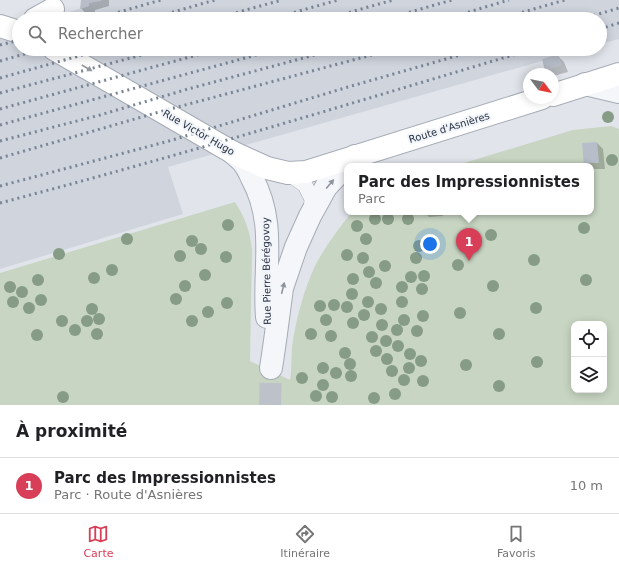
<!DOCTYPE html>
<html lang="fr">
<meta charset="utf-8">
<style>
:root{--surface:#fff;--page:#f6f6f6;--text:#202124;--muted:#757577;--line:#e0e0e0;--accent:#d83e57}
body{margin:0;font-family:"DejaVu Sans",sans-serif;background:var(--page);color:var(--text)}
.controls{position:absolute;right:12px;bottom:12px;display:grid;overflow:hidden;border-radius:8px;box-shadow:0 2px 10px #0003}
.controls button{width:36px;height:36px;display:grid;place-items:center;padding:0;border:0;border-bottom:1px solid var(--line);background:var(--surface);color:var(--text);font:20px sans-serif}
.compass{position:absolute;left:523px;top:68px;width:36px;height:36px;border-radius:50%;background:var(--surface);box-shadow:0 2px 10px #0003;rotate:122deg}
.you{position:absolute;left:430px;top:244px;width:14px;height:14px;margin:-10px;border:3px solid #fff;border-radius:50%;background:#1a73e8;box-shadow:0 0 0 6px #1a73e833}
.badge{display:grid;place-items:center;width:26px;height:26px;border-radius:50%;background:var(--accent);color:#fff;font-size:13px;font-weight:700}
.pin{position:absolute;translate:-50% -33px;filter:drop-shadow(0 1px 2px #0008)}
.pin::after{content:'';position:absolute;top:21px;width:14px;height:12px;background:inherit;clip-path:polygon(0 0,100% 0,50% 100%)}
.popup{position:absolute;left:344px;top:163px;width:250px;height:52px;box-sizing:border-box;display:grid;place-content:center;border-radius:8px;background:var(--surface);filter:drop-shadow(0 1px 3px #0005);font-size:13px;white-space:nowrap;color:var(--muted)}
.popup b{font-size:15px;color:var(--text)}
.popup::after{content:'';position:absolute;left:50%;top:100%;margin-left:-8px;border:8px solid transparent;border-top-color:var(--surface)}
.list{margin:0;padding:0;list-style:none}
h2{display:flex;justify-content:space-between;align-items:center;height:52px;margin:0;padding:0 16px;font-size:17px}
h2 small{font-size:13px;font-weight:400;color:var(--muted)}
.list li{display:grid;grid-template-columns:26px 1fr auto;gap:12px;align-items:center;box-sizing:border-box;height:56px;padding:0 16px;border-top:1px solid var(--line)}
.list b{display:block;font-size:15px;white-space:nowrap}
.list p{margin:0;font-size:13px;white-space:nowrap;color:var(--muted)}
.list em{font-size:13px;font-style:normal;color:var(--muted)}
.icon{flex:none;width:22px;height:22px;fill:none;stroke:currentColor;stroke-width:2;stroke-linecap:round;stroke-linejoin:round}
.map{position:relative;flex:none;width:619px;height:405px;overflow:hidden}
.search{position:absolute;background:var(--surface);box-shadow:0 2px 10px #0003;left:12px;right:12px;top:12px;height:44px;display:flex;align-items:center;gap:10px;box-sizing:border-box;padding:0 14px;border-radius:22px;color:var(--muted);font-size:15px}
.sheet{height:108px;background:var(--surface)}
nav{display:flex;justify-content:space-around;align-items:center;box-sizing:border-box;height:56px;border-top:1px solid var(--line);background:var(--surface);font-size:11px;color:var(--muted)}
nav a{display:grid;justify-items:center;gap:2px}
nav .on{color:var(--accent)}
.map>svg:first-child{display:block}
</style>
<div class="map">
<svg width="619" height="405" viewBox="0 0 619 405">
<rect width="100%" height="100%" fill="#e1e5eb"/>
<g fill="#cfd4dd">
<path d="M103,0h516v39l-19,5v-25h-555l44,-13v-3z"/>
<path d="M19,26v23h564l-24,7 -1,-2 -16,5v2l-374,106 15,47 -183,55v-237z"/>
</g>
<path fill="#c7d5c2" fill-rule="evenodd" d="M611,126l8,3v276h-619v-132l235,-71c10,15 15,30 17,48l-2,111 40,19c2,-11 1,-22 2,-33 4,-28 11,-54 22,-79 10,-20 24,-39 38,-56h239v-46h-137l119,-36zM574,324h30v66h-30z"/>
<g fill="#0003">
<path d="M82,0h27v6l-14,4v3l-8,2 -6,-7z"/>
<path d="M558,56l6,6 4,10 -15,4v-2h-3l-4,-4z"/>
<path d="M597,143l6,6 2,20h-14v-3h-4l-3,-3 -1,-19z"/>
<path d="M424,212h18l1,4 -14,1z"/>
</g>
<g fill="#b8bec9">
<path d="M81,0h20v1l-12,2v3l-9,3z"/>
<path d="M558,54l4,11 -17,6 -3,-12z"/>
<path d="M597,142l2,21h-15l-2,-20z"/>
</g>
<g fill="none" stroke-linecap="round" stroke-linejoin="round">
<path stroke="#bcc1ca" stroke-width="22" stroke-dasharray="22 11" stroke-linecap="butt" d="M270,405l1,-37"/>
<g stroke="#a6acb6" stroke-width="16">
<path id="service" d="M288,173l17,12 7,14 -1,14"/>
</g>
<g stroke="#a6acb6" stroke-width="24">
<g id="minor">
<path d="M585,84l34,8"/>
<path d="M232,152c4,4 10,8 13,13 3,4 5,9 7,13 25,46 11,90 15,139"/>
<path d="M271,368l4,-27 7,-53 14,-41 14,-31 16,-29 29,-31"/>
</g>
</g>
<g stroke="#a6acb6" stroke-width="24">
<g id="secondary">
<path d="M35,19l18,-10"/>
<path d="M0,26l19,6"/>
<path d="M54,49l178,103 35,16 21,5 18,-1 236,-74"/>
<path d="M553,95l66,-21"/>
</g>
</g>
<use href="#service" stroke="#f4f6f9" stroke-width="15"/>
<use href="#minor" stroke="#f4f6f9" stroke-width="22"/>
<use href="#secondary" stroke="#fff" stroke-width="22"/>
<g stroke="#798495" stroke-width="3" stroke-dasharray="2 4" stroke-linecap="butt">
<path d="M95,19l66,-19"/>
<path d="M149,19l66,-19"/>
<path d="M213,19l69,-19"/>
<path d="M271,19l67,-19"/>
<path d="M326,19l67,-19"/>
<path d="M386,19l66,-19"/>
<path d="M445,19l64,-19"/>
<path d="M499,19l66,-19"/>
<path d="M582,19l37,-11"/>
<path d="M600,29l19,-6"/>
<path d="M0,45l19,-5"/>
<path d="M0,61l42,-12"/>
<path d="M0,78l104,-29"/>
<path d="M0,93l164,-44"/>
<path d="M0,109l219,-60"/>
<path d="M0,125l278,-76"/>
<path d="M0,141l100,-26 88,-26 149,-40"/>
<path d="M0,158l159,-46 235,-63"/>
<path d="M0,186l169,-45 179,-54 133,-38"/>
<path d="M0,203c179,-47 356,-101 533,-154"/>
</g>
</g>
<g fill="#879c86">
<circle cx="608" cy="117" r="6"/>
<circle cx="612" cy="160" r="6"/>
<circle cx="375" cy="219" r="6"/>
<circle cx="388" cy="219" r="6"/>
<circle cx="408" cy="219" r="6"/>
<circle cx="228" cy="225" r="6"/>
<circle cx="357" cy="226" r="6"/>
<circle cx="584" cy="228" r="6"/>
<circle cx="491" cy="235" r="6"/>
<circle cx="127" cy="239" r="6"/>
<circle cx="366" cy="239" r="6"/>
<circle cx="192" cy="241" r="6"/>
<circle cx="419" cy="246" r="6"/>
<circle cx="201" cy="249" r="6"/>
<circle cx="59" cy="254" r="6"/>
<circle cx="347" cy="255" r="6"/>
<circle cx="180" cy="256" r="6"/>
<circle cx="226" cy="257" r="6"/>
<circle cx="363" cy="258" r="6"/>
<circle cx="416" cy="258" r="6"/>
<circle cx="534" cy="260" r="6"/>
<circle cx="458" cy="265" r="6"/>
<circle cx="385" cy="266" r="6"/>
<circle cx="112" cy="270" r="6"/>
<circle cx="369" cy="272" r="6"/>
<circle cx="205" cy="275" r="6"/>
<circle cx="424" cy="276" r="6"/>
<circle cx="411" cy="277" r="6"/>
<circle cx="94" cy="278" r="6"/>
<circle cx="353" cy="279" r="6"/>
<circle cx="38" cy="280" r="6"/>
<circle cx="586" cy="280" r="6"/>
<circle cx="376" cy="283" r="6"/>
<circle cx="185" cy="286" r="6"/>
<circle cx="493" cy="286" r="6"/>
<circle cx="10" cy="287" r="6"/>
<circle cx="402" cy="287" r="6"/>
<circle cx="422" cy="289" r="6"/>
<circle cx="22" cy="292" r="6"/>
<circle cx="352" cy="294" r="6"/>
<circle cx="176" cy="299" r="6"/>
<circle cx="41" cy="300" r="6"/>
<circle cx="13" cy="302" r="6"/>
<circle cx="368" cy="302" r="6"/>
<circle cx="402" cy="302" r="6"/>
<circle cx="227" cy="303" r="6"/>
<circle cx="334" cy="305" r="6"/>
<circle cx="320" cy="306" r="6"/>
<circle cx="347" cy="307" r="6"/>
<circle cx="29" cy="308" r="6"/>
<circle cx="536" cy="308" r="6"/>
<circle cx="92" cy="309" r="6"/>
<circle cx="381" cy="309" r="6"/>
<circle cx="208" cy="312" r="6"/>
<circle cx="460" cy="313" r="6"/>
<circle cx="364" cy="315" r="6"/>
<circle cx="423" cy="316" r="6"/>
<circle cx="99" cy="319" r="6"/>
<circle cx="326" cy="320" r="6"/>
<circle cx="404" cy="320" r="6"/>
<circle cx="62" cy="321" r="6"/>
<circle cx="87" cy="321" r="6"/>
<circle cx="192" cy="321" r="6"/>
<circle cx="353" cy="323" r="6"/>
<circle cx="382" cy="325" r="6"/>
<circle cx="75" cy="330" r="6"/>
<circle cx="397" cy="330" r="6"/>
<circle cx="417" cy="331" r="6"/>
<circle cx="97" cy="334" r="6"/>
<circle cx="311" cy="334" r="6"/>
<circle cx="499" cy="334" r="6"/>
<circle cx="37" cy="335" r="6"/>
<circle cx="331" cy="336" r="6"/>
<circle cx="372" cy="337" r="6"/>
<circle cx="386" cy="341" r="6"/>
<circle cx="398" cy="346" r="6"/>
<circle cx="376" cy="351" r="6"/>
<circle cx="345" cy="353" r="6"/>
<circle cx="410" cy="354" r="6"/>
<circle cx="387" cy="359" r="6"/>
<circle cx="421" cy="361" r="6"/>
<circle cx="537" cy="362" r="6"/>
<circle cx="350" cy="364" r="6"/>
<circle cx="466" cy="365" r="6"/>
<circle cx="323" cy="368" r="6"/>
<circle cx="409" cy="368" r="6"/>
<circle cx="392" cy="371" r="6"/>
<circle cx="336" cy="373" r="6"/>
<circle cx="351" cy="376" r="6"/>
<circle cx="302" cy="378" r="6"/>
<circle cx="404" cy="380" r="6"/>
<circle cx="423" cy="381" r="6"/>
<circle cx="323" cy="385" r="6"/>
<circle cx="499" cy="386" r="6"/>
<circle cx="395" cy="394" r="6"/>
<circle cx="316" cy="396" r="6"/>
<circle cx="63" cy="397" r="6"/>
<circle cx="332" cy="397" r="6"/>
<circle cx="374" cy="398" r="6"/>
</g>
<defs><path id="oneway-solid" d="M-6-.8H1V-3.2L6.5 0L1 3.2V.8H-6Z"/></defs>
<use fill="#9498a2" href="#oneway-solid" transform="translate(87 68) rotate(30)"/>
<g fill="#8e949e">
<use href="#oneway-solid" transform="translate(330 184) rotate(-50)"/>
<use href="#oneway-solid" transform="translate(283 288) rotate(-76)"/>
</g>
<g text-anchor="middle" stroke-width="4" stroke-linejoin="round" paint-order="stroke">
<g font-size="10" fill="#283244" stroke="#f1f4f8">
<text transform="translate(449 127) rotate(-17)" y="4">Route d'Asnières</text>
<text transform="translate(199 132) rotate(30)" y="4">Rue Victor Hugo</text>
<text transform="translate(266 271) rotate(-91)" y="4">Rue Pierre Bérégovoy</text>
</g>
</g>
</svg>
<div class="controls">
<button><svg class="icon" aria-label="locate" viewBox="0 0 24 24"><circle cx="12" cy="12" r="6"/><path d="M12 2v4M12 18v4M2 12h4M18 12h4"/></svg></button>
<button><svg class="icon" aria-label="layers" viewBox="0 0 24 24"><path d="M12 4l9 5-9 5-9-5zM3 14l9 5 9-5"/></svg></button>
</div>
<svg class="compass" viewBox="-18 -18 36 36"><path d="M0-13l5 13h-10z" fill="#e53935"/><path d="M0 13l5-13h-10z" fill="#757577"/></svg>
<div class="you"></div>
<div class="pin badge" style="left:469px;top:261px">1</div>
<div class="popup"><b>Parc des Impressionnistes</b>Parc</div>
<div class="search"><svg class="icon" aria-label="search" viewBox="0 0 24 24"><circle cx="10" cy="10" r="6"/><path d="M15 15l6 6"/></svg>Rechercher</div>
</div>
<section class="sheet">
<h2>À proximité<small></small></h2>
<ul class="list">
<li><span class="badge">1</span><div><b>Parc des Impressionnistes</b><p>Parc · Route d'Asnières</p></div><em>10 m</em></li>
</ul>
</section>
<nav>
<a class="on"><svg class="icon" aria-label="map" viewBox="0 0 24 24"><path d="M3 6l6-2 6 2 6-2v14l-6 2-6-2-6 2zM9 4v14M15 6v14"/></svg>Carte</a>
<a><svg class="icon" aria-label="directions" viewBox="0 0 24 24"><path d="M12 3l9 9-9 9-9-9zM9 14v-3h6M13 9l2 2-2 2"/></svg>Itinéraire</a>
<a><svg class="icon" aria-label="saved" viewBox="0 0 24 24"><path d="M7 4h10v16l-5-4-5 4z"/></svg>Favoris</a>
</nav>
